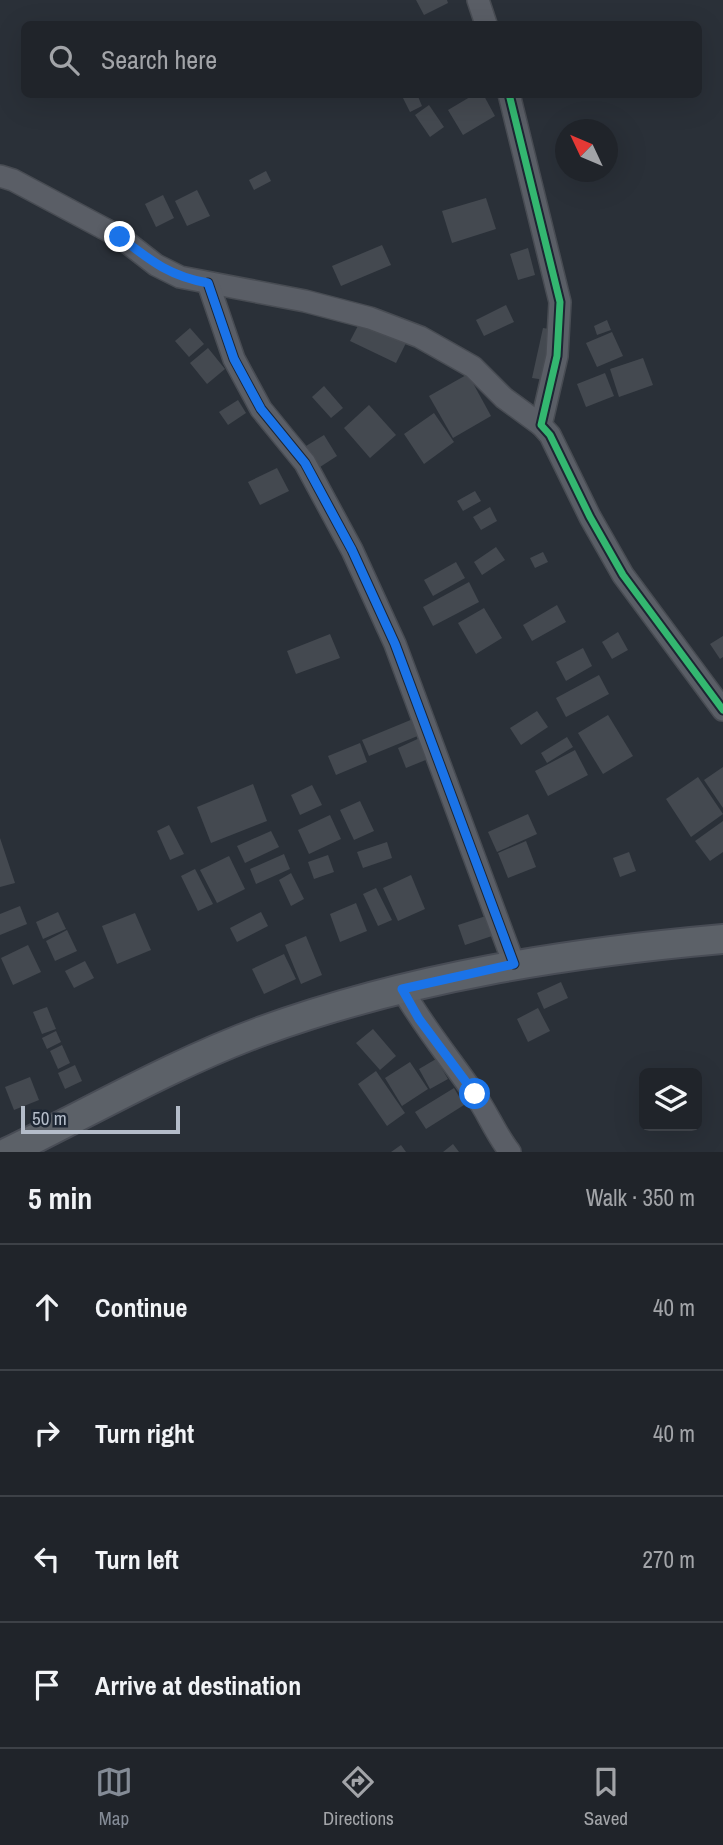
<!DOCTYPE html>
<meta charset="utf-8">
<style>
:root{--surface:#20242a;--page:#282c32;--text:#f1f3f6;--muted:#a2a4a8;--line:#3d4147;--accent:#848b96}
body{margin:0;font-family:"Archivo Narrow",sans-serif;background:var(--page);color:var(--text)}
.controls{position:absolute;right:21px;bottom:21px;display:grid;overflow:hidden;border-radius:10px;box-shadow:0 7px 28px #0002}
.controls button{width:63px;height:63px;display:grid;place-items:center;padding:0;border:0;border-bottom:2px solid var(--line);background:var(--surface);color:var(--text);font:35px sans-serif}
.compass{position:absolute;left:555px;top:119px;width:63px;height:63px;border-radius:50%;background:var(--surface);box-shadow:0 7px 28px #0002;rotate:314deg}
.scale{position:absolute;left:21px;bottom:18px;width:159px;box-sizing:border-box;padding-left:7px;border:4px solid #b4bcc9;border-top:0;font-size:19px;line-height:24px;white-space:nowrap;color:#b4bcc9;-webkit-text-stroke:5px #1d2633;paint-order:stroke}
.stop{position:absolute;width:21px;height:21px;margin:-16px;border:5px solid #1a73e8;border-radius:50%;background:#fff}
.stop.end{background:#1a73e8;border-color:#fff;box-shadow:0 2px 7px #0008}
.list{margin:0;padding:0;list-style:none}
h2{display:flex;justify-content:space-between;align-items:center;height:91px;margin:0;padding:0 28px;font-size:30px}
h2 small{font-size:23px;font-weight:400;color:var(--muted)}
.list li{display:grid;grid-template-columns:46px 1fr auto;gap:21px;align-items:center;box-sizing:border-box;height:126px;padding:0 28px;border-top:2px solid var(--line)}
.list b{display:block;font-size:26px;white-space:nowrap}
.list em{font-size:23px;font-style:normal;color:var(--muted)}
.icon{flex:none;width:38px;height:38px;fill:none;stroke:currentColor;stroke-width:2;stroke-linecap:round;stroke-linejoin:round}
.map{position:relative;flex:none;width:723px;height:1152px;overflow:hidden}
.search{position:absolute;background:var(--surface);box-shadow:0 7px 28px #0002;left:21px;right:21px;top:21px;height:77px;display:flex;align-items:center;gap:18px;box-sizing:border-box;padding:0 24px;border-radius:10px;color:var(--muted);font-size:26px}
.sheet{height:595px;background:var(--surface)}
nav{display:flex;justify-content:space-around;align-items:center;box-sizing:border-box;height:98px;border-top:2px solid var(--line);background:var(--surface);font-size:19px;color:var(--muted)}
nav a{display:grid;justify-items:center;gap:4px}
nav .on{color:var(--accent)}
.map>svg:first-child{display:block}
</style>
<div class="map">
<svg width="723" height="1152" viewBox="0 0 723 1152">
<rect width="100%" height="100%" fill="#2a3038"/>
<g fill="#444950">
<path d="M416,0h31l1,3 -24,12z"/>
<path d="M401,94h16l5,12 -12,6z"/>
<path d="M475,94h8l12,22 -32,19 -15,-25z"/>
<path d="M429,105l15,22 -14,10 -15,-22z"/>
<path d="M266,171l5,10 -17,9 -5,-10z"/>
<path d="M197,190l13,26 -23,10 -12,-25z"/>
<path d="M163,195l11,23 -18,9 -11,-23z"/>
<path d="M486,198l10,31 -44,14 -10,-32z"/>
<path d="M382,245l9,20 -50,21 -9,-20z"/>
<path d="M528,248l7,27 -17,5 -8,-26z"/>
<path d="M506,305l8,17 -30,14 -8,-16z"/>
<path d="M361,320l45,23 -10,20 -46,-22z"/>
<path d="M607,320l4,10 -14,5 -3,-9z"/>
<path d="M190,328l14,16 -15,13 -14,-16z"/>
<path d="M543,328l12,2 -10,50 -13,-2z"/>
<path d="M612,332l11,24 -26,11 -11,-24z"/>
<path d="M208,348l17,21 -18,15 -17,-21z"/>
<path d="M643,358l10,27 -34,12 -9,-28z"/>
<path d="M605,373l9,23 -28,11 -9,-23z"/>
<path d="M468,374l23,42 -38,22 -24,-42z"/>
<path d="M324,386l19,22 -12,10 -19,-21z"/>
<path d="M238,400l8,13 -18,12 -9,-13z"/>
<path d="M369,405l27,30 -26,23 -26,-30z"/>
<path d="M434,413l20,29 -30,22 -20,-30z"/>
<path d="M324,435l13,21 -17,11 -14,-21z"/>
<path d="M277,468l12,23 -29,14 -12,-23z"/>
<path d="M475,491l6,10 -18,10 -6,-10z"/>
<path d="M490,507l7,14 -16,9 -8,-13z"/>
<path d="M496,547l9,13 -23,15 -8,-13z"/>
<path d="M543,552l5,10 -13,6 -5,-10z"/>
<path d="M456,562l9,16 -32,18 -9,-16z"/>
<path d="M469,582l10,20 -46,24 -10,-19z"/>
<path d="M557,605l9,17 -34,19 -9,-16z"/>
<path d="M484,608l18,30 -26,16 -18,-31z"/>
<path d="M618,632l10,18 -16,9 -10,-17z"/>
<path d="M330,634l10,24 -44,16 -9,-23z"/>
<path d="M723,636v21l-3,2 -10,-15z"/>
<path d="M583,648l9,18 -26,15 -10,-19z"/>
<path d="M599,675l10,19 -43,23 -10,-19z"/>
<path d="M537,711l11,16 -27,18 -11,-17z"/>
<path d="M608,715l25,41 -30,18 -25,-41z"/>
<path d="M413,719l7,16 -51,21 -7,-16z"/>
<path d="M424,736l9,21 -27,11 -8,-20z"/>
<path d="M567,737l6,10 -26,16 -6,-10z"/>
<path d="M360,743l7,19 -31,13 -8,-19z"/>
<path d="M575,750l13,25 -40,21 -13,-25z"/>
<path d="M723,767v41l-19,-28z"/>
<path d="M698,777l25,37 -32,23 -25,-38z"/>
<path d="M253,784l14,37 -56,22 -14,-36z"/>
<path d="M312,785l10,20 -22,10 -9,-20z"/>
<path d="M360,801l14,30 -20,9 -14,-30z"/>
<path d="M528,814l9,20 -40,18 -9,-20z"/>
<path d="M330,815l11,24 -32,15 -11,-24z"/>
<path d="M723,821v31l-13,9 -15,-20z"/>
<path d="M169,825l15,29 -14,6 -13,-29z"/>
<path d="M271,831l8,16 -34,16 -8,-17z"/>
<path d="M0,838l15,45 -15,4z"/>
<path d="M526,841l10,26 -28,11 -10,-25z"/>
<path d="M387,842l5,16 -29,10 -6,-16z"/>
<path d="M629,852l7,19 -16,6 -7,-19z"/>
<path d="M284,854l6,15 -34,15 -6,-15z"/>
<path d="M328,855l6,17 -20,7 -6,-17z"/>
<path d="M229,856l16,33 -28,14 -17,-33z"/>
<path d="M195,869l18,35 -15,7 -17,-35z"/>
<path d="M291,873l13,26 -13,7 -12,-26z"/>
<path d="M411,875l14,34 -27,12 -15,-33z"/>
<path d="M376,888l16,32 -14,6 -15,-32z"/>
<path d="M356,903l11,28 -27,11 -10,-28z"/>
<path d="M20,906l7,18 -27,11v-21z"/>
<path d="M58,912l8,17 -23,10 -7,-17z"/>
<path d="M261,912l7,14 -31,16 -7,-14z"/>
<path d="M135,913l16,37 -34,14 -15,-38z"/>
<path d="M486,916l6,20 -27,9 -7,-20z"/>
<path d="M67,930l10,21 -22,10 -9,-20z"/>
<path d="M306,936l16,39 -21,9 -16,-39z"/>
<path d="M28,945l13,27 -28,13 -12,-27z"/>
<path d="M284,954l12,25 -32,15 -12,-25z"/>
<path d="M85,961l9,17 -20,10 -9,-17z"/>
<path d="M561,982l7,16 -24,11 -7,-16z"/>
<path d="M47,1007l9,22 -14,5 -9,-22z"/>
<path d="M538,1008l12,23 -22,11 -11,-23z"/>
<path d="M373,1029l23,27 -16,14 -24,-27z"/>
<path d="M56,1031l5,11 -14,7 -5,-11z"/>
<path d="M62,1045l8,18 -12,6 -8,-18z"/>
<path d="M436,1059l12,20 -18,10 -11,-20z"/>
<path d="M410,1062l18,27 -26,17 -17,-28z"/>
<path d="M75,1065l7,16 -17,8 -7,-16z"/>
<path d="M376,1071l29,42 -18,13 -29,-42z"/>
<path d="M30,1077l9,23 -25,10 -9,-23z"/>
<path d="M454,1088l10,17 -38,24 -11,-17z"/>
<path d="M453,1144l6,8h-16z"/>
<path d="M401,1145l5,7h-15z"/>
</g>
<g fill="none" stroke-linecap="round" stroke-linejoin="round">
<g stroke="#484c53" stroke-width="24">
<g id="minor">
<path d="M478,0l8,24"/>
<path d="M509,94l51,208 -3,54 -16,69 9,10 40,82 33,58 100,135"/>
<path d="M0,176l13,4 107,57 36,28 24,12 125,24 65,17 50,19 53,30 31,31 37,27"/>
<path d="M208,283l26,76 27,50 44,54 47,87 43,94 119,320"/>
<path d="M402,989c21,37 47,68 71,103 14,19 22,41 37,60"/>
</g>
</g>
<g stroke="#484c55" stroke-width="32">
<path id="major" d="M8,1152c84,-41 167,-89 254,-121 149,-54 304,-78 461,-92"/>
</g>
<use href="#minor" stroke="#5a5e66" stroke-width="21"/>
<use href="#major" stroke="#5c6168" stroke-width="28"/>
<g stroke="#1d2633" stroke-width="11">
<g id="cycleway">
<path d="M509,94l51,208 -3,54 -16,69 9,10 40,82 33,58 100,135"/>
<path d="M208,283l26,76 27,50 44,54 47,87 43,94 119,320"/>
</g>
</g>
<use href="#cycleway" stroke="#33b770" stroke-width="7"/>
</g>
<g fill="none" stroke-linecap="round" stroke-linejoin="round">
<path stroke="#1a73e8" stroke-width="9" d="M120,237c31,24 49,39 88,46l26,76 27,50 44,54 47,87 43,94 119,320 -112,25 17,30 56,75"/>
</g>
</svg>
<div class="controls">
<button><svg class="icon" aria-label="layers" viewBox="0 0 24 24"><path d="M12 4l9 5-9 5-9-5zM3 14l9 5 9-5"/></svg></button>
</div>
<svg class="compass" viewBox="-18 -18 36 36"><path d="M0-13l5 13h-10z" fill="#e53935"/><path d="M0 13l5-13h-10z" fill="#a2a4a8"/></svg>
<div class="scale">50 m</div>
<div class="stop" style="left:475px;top:1094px"></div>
<div class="stop end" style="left:120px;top:237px"></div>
<div class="search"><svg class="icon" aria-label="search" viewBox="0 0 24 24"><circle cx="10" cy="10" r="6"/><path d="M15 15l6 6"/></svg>Search here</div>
</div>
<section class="sheet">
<h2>5 min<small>Walk · 350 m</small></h2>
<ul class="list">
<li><svg class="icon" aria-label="ahead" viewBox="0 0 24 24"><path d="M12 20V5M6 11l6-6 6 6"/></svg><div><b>Continue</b></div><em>40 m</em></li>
<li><svg class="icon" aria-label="right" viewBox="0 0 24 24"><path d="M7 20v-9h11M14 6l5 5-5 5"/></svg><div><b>Turn right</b></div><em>40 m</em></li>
<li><svg class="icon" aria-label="left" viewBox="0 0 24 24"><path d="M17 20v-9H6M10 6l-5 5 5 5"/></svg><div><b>Turn left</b></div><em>270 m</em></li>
<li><svg class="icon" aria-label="arrive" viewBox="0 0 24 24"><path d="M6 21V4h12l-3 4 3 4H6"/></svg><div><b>Arrive at destination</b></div></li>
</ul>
</section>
<nav>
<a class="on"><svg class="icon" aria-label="map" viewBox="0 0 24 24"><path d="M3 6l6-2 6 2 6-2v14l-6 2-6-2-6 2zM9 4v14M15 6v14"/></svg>Map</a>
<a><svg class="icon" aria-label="directions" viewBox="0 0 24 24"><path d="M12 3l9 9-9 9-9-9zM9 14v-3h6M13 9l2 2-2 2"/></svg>Directions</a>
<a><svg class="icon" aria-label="saved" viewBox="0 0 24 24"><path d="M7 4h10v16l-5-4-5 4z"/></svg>Saved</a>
</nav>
